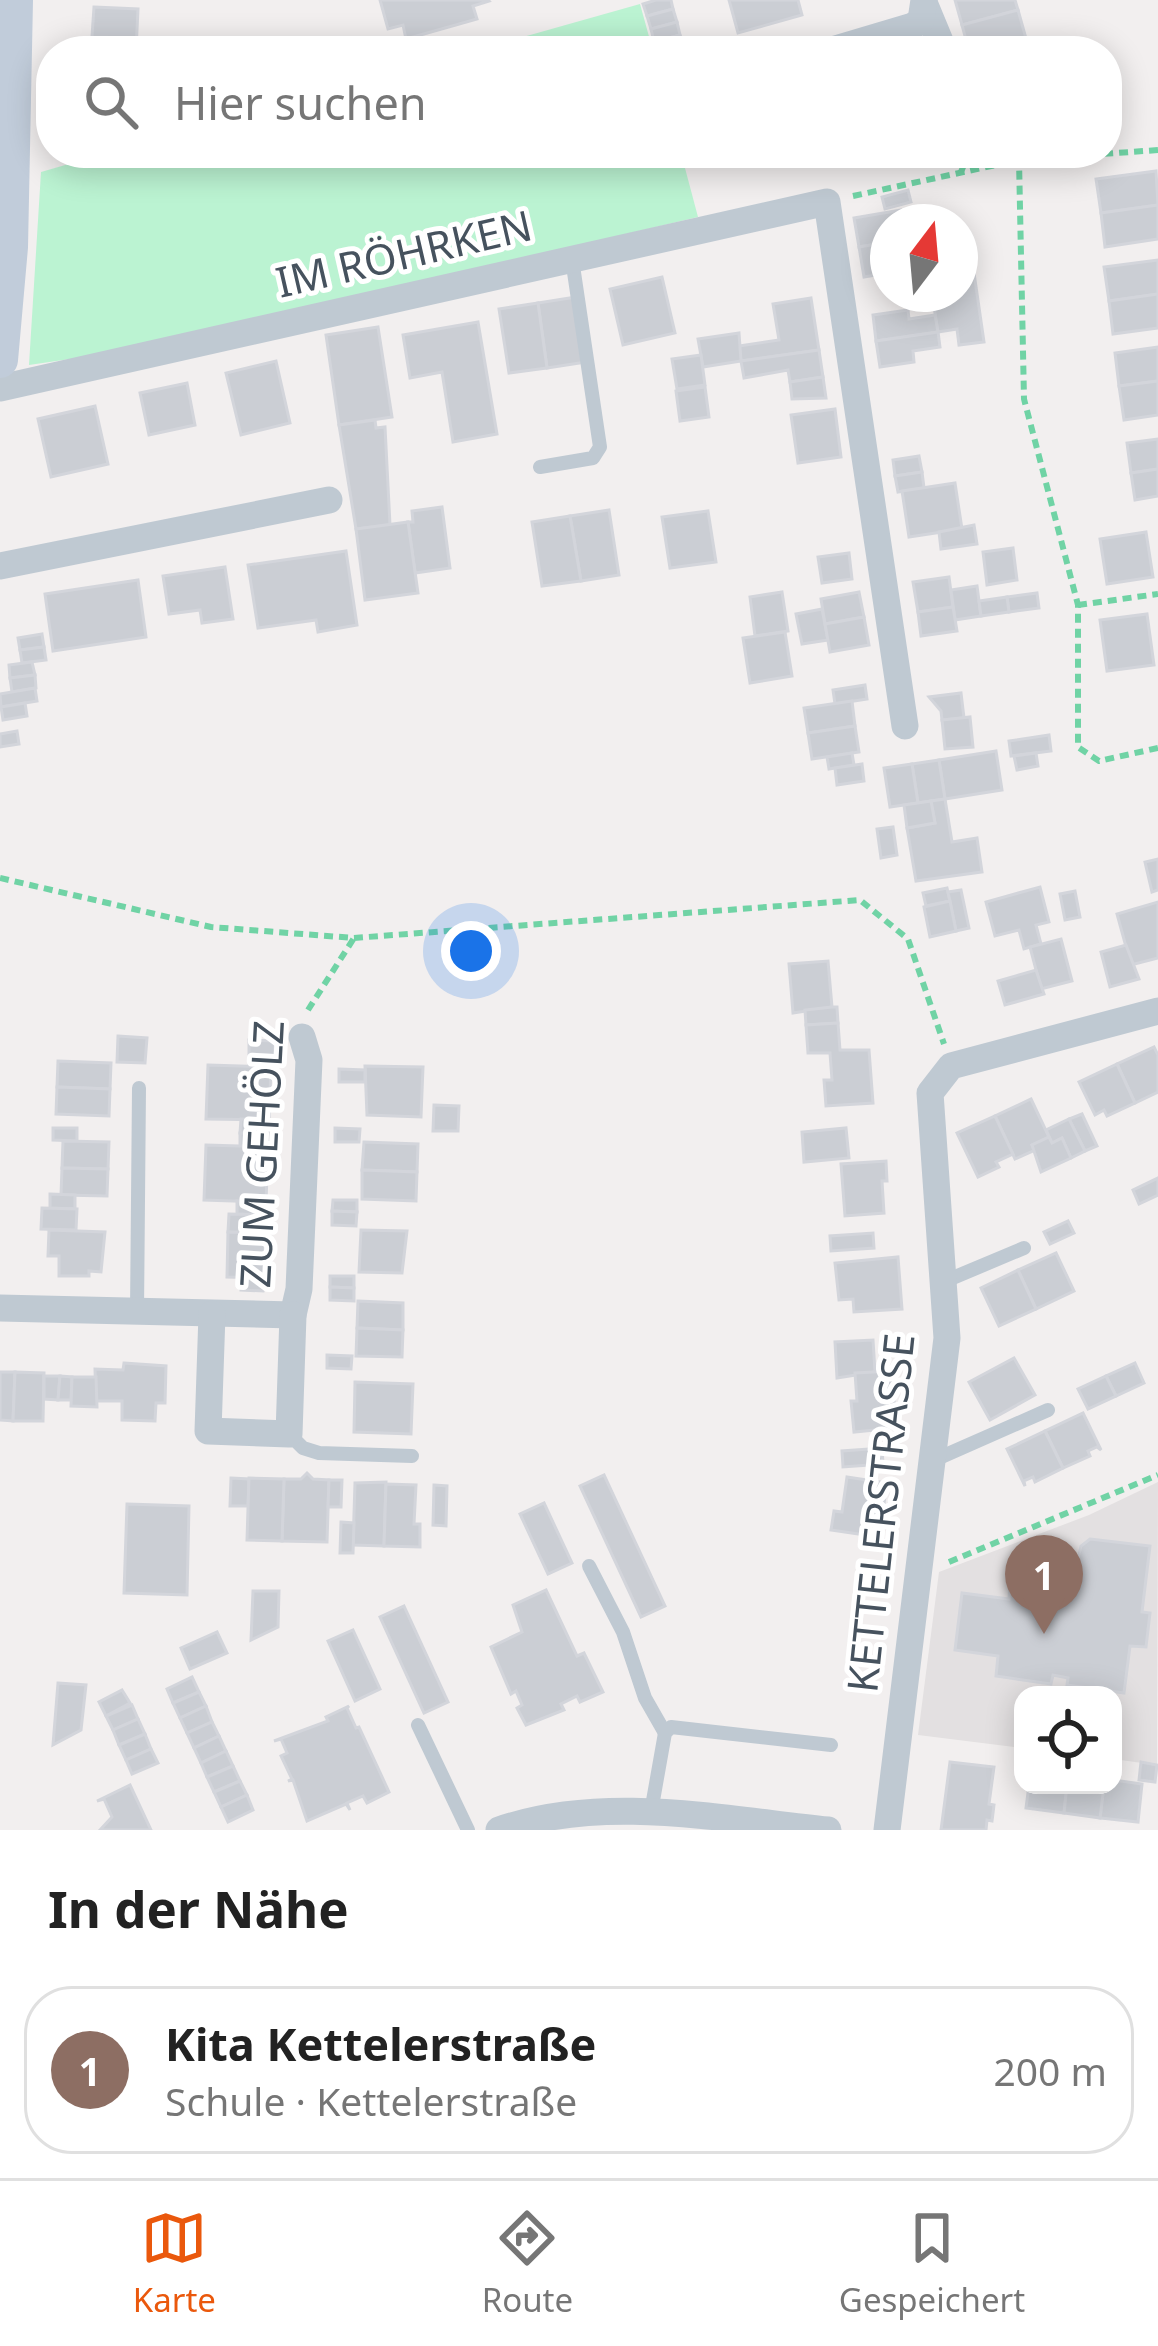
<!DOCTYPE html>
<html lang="de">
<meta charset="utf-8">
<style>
:root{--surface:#fff;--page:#f2f2f2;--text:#222;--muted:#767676;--line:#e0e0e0;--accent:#ea580c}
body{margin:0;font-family:"Noto Sans",sans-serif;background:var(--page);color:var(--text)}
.controls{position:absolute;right:36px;bottom:36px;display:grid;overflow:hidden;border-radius:24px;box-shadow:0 6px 30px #0003}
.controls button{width:108px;height:108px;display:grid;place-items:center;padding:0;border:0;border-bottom:3px solid var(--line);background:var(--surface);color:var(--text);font:60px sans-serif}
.compass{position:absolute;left:870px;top:204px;width:108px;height:108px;border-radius:50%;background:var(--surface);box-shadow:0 6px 30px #0003;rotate:16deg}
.you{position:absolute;left:471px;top:951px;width:42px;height:42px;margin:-30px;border:9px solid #fff;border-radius:50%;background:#1a73e8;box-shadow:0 0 0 18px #1a73e833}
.badge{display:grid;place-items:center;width:78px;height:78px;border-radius:50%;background:var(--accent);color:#fff;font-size:39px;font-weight:700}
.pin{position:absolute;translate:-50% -99px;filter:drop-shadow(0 3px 6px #0008)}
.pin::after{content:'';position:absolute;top:63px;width:42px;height:36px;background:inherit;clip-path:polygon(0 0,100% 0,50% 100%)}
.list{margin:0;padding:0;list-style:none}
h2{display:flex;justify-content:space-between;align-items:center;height:156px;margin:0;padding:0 48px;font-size:51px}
h2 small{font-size:39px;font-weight:400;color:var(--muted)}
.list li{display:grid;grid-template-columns:78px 1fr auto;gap:36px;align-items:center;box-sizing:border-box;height:168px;margin:0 24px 24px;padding:0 24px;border:3px solid var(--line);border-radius:48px}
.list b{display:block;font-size:45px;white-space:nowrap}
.list p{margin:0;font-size:39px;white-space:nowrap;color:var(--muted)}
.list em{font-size:39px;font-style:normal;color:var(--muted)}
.icon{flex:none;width:66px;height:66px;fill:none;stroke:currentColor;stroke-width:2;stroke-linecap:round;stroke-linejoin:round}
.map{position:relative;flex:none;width:1158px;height:1830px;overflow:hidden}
.search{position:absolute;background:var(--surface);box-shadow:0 6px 30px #0003;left:36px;right:36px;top:36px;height:132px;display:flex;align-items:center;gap:30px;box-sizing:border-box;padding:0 42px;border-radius:48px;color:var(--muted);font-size:45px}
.sheet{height:348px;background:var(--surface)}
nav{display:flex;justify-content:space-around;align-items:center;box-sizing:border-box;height:168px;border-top:3px solid var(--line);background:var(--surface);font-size:33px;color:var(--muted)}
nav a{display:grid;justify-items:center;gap:6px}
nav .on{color:var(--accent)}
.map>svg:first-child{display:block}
</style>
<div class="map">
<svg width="1158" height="1830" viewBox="0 0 1158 1830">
<rect width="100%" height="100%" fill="#f2efef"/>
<path fill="#e3e0e1" d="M1158,1482l-1,283 -44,-6v-64h-90v53l-105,-13 21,-163 150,-57z"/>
<g fill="#bbf3d2">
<path d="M640,4l13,47h-180z"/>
<path d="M107,153h574l17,64 -615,146 -13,-4 -41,6 12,-193z"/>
</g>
<g fill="#cbced4" stroke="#d3d5db" stroke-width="3">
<path d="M380,0h108l1,1 -16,5 4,13 -71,20 -3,-14 -15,4z"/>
<path d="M656,0h15l2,9 -26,7 -4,-12z"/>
<path d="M729,0h69l4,15 -64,18z"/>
<path d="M955,0h60l3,10 -56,15z"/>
<path d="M94,7l44,2 -2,42h-45z"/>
<path d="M673,9l4,13 -26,7 -4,-13z"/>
<path d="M1018,10l9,32 -32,9h-26l-7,-26z"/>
<path d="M677,22l3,13 -26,7 -3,-13z"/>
<path d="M680,35l4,12 -27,4 -3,-9z"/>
<path d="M713,153h34l1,4 -32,8z"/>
<path d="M1156,171l2,34 -57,8 -5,-34z"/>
<path d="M908,190l3,12 -26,7 -3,-12z"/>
<path d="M1158,205v34l-53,8 -4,-34z"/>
<path d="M901,210l2,12h-15v20l-29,5 -5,-29z"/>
<path d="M888,242v31l-24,4 -5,-30z"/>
<path d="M1158,260v34l-49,7 -5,-34z"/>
<path d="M973,266l11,76 -25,3 -2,-16 -19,3 -6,-38h28v-26z"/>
<path d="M662,277l13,56 -52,12 -13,-56z"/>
<path d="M1158,294v34l-45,6 -4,-33z"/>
<path d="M576,297l10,65 -39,6 -9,-65z"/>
<path d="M811,298l8,52 -78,11 -2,-15 40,-6 -6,-36z"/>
<path d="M538,303l9,65 -38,5 -10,-64z"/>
<path d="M908,310l1,9 26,-4 3,17 -62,9 -3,-26z"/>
<path d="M478,322l19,112 -44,8 -11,-70 -32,6 -7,-43z"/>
<path d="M378,327l14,90 -53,8 -13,-90z"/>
<path d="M938,332l2,15 -27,4 1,11 -34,5 -4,-26z"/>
<path d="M739,333l2,28 -38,6 -5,-28z"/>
<path d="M1158,347v34l-39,5 -4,-33z"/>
<path d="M819,350l4,27 -33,5 -2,-12 -44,8 -3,-17z"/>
<path d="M701,355l4,30 -28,4 -5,-30z"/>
<path d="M276,361l14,62 -49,12 -15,-62z"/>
<path d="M823,377l3,21 -34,1 -2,-17z"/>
<path d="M1158,381v34l-34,5 -5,-34z"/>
<path d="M187,383l8,42 -46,10 -9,-42z"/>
<path d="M705,387l4,30 -29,4 -4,-30z"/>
<path d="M95,406l13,58 -57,13 -13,-58z"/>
<path d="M835,409l6,48 -43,6 -7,-48z"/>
<path d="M375,420l1,8 9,-1 5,98 -34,4 -17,-104z"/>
<path d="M1158,439v30l-27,4 -4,-30z"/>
<path d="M919,456l3,16 -27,4 -2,-16z"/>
<path d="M1158,469v27l-23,4 -4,-27z"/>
<path d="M922,472l2,16 -26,4 -3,-16z"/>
<path d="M955,483l7,46 -53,8 -7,-46z"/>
<path d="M442,507l8,61 -35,5 -7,-51h5l-1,-11z"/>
<path d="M609,510l10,65 -38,6 -11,-65z"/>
<path d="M708,511l8,51 -46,6 -8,-51z"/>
<path d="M570,516l11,65 -39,5 -10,-64z"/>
<path d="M408,522l10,71 -53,7 -9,-71z"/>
<path d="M974,525l3,19 -36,5 -2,-17z"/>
<path d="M1146,532l7,45 -46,7 -7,-45z"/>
<path d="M1013,548l4,32 -30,5 -4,-33z"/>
<path d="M346,551l11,74 -39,7 -2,-12 -58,8 -10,-63z"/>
<path d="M849,553l3,26 -30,4 -4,-26z"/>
<path d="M225,567l8,52 -31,4 -2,-13 -31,4 -6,-38z"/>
<path d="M949,577l4,30 -35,5 -5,-30z"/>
<path d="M138,580l8,57 -93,14 -8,-57z"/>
<path d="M977,586l4,30 -26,4 -4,-30z"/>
<path d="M782,592l6,39 -33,5 -5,-39z"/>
<path d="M859,592l5,25 -39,7 -4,-25z"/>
<path d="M1037,593l2,15 -30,4 -2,-15z"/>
<path d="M1007,597l2,15 -28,4 -2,-15z"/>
<path d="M953,607l4,24 -36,5 -3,-24z"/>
<path d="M822,609l6,31 -26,4 -6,-30z"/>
<path d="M1147,614l7,51 -47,6 -7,-51z"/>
<path d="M864,617l5,28 -39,7 -5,-28z"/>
<path d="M785,632l7,44 -42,7 -7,-45z"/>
<path d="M42,634l2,13 -24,3 -2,-12z"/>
<path d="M44,647l2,13 -24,3 -2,-13z"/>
<path d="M32,662l3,13 -25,3 -1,-13z"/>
<path d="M35,675l1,13 -24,4 -2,-14z"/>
<path d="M865,685l2,14 -32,5 -2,-14z"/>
<path d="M35,688l2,13 -36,6 -1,-13z"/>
<path d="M961,693l3,25 -22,2 -1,-9 -12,-14z"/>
<path d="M852,701l3,25 -47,7 -4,-25z"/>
<path d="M25,703l2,13 -24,4 -2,-13z"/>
<path d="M970,717l3,30 -28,2 -3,-29z"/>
<path d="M855,726l4,26 -47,7 -4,-26z"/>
<path d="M17,731l2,13 -19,3v-13z"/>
<path d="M1049,735l2,16 -40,5 -2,-15z"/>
<path d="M996,751l6,39 -57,9 -6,-39z"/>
<path d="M852,753l2,12 -25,4 -2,-12z"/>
<path d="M1036,753l2,13 -21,4 -3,-14z"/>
<path d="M939,760l6,39 -27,4 -6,-39z"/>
<path d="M862,764l2,17 -27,4 -2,-17z"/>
<path d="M912,764l6,39 -28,4 -6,-39z"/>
<path d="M945,799l7,43 25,-4 5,34 -66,9 -9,-53 28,-5 -4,-22z"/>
<path d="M931,801l4,22 -28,5 -3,-23z"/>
<path d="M893,827l4,28 -16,3 -4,-29z"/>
<path d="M1158,859v31l-6,2 -7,-30z"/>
<path d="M1040,887l9,35 -13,3 5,19 -17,5 -5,-19 -24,6 -9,-34z"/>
<path d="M947,888l3,13 -24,5 -3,-13z"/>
<path d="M961,890l8,38 -13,3 -8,-39z"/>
<path d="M1075,891l5,26 -15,3 -5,-26z"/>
<path d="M950,901l6,30 -26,6 -6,-30z"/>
<path d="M1158,902v56l-27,7 -14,-51z"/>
<path d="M1061,939l11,42 -31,8 -11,-42z"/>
<path d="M1126,945l13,34 -29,8 -9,-35z"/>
<path d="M828,961l4,46 -39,6 -4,-49z"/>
<path d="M1036,970l8,24 -39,11 -7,-24z"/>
<path d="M832,1007h5l1,16 -32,2 -1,-15z"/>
<path d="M838,1023l2,27h29l4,53 -47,3 -2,-26h8l-2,-27h-22l-2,-28z"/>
<path d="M118,1036l29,2 -2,25 -28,-1z"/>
<path d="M249,1040l26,1 -1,26 -25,-1z"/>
<path d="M1154,1047l4,8v37l-23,11 -18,-39z"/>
<path d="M58,1061l53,2 -1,26 -53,-2z"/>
<path d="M1117,1064l18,39 -28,13 -3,-6 -9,5 -16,-33z"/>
<path d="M208,1065l63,2 -2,53 -63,-1z"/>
<path d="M365,1066l58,1 -2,50 -54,-2z"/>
<path d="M339,1069l26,1v12h-26z"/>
<path d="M57,1087l53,2 -1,27 -53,-2z"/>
<path d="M1031,1099l18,38 -17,8 3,5 -20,9 -20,-43z"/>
<path d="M434,1105l25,1 -1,25h-25z"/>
<path d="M1082,1114l15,32 -12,5 -16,-32z"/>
<path d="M995,1116l18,38 -17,8 3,5 -21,10 -21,-44z"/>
<path d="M241,1119l28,1 -1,14 -28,-1z"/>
<path d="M1069,1119l16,32 -14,7 -9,-20 -10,5 -6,-13z"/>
<path d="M53,1128h24v13l-24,-1z"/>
<path d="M335,1128l25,1 -1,13h-24z"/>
<path d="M846,1128l3,30 -45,4 -2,-30z"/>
<path d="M240,1133l28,1v13l-28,-1z"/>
<path d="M1049,1137l3,6 10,-5 9,20 -30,14 -9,-27z"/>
<path d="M63,1141l46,1 -1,27 -46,-1z"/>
<path d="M364,1142l54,2 -1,28 -55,-2z"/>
<path d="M206,1145l62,2 -2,55 -62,-2z"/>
<path d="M886,1161l1,20h-5l2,32 -39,3 -4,-52z"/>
<path d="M62,1168l46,1 -1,27 -46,-1z"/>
<path d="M362,1170l55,2 -1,29 -54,-2z"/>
<path d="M1158,1178v17l-19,9 -6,-14z"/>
<path d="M50,1194l25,1v14l-25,-1z"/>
<path d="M333,1200h24v12l-25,-1z"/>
<path d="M237,1201l29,1v13l-29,-1z"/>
<path d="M42,1208l35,1 -1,21 -35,-1z"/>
<path d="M332,1211l25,1 -1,14 -24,-1z"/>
<path d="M229,1214l37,1 -1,18 -37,-1z"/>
<path d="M1068,1221l6,12 -24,11 -6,-12z"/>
<path d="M49,1230l56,2 -4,40 -12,-1v5h-30v-20h-11z"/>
<path d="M361,1230l46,1 -5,42 -43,-1z"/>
<path d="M228,1232l37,1 -1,45 -37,-1z"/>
<path d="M873,1233l1,15 -43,3 -1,-15z"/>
<path d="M1056,1253l18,38 -38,18 -18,-39z"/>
<path d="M898,1257l4,52 -48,3 -1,-13 -14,1 -4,-37z"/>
<path d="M1018,1270l18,39 -37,17 -18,-38z"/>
<path d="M330,1276h24v12l-24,-1z"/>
<path d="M241,1277l23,1 -1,13 -22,-1z"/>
<path d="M330,1287l24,1v13l-24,-1z"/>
<path d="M358,1301l45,2v27l-46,-2z"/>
<path d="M357,1328l46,2 -1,27 -46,-1z"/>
<path d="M873,1340l2,32 -38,6 -2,-36z"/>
<path d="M327,1355l25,1 -1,13 -24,-1z"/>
<path d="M1014,1358l21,37 -45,25 -21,-38z"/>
<path d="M124,1363l42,3 -1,37h-9l-1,18 -33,-1v-19h-26l-1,-32 28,1z"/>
<path d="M1135,1363l9,20 -28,13 -10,-20z"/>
<path d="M892,1371l4,57 -42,4 -3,-31h6l-2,-28z"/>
<path d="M0,1372h15l-2,49 -13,-1z"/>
<path d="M15,1372l29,1 -1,48h-30z"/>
<path d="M44,1376h16l-2,24 -14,-1z"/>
<path d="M60,1376l12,1 -1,23h-13z"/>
<path d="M1106,1376l10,20 -28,13 -10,-20z"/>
<path d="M72,1377h24l1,30 -26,-1z"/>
<path d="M355,1382l58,2 -2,50 -57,-2z"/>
<path d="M1083,1413l18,37 -4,-3 -9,4 2,5 -27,12 -18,-37z"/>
<path d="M1045,1431l18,37 -28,14 -2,-5 -9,4 1,5 -18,-37z"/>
<path d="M882,1448l1,16 -40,3 -1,-16z"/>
<path d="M307,1473l6,6 16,1 -2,62 -45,-1 2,-62h17z"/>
<path d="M604,1475l61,131 -24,11 -61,-131z"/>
<path d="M847,1477l40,6 -8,54 -48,-7 3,-19 8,1z"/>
<path d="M231,1478l18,1 -1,27h-18z"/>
<path d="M249,1478l35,1 -2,62 -35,-1z"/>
<path d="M329,1480h13l-1,27h-13z"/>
<path d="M386,1482l-2,64 -31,-1 2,-62z"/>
<path d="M386,1484l30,1 -2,39h6v23l-36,-1z"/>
<path d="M434,1485l13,1 -1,40 -13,-1z"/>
<path d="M544,1503l28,60 -24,11 -28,-60z"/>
<path d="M127,1504l62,2 -2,89 -63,-2z"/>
<path d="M341,1522l13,1 -1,30h-13z"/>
<path d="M1090,1539l60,7 -8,66 8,1 -4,34 -16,-1 -6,47 -57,-8 1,-7 -15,-3 -2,9 -55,-8 2,-20 -43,-6 7,-57 47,6 1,-15 51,6 5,-33 12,2 3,-13z"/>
<path d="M546,1590l31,66 7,-3 19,39 -23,10 -3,-6 -16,8 3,6 -38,15 -9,-17 5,-3 -6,-14 -5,3 -20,-47 31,-15 -9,-27z"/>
<path d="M253,1591h26l-1,36 -27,13z"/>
<path d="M404,1606l44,96 -24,11 -44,-96z"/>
<path d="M353,1630l27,59 -25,12 -27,-60z"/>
<path d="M217,1632l10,21 -37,16 -9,-21z"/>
<path d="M192,1677l7,15 -26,11 -6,-14z"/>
<path d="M58,1683l28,2 -5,45 -28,15z"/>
<path d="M122,1690l8,13 -24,13 -7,-14z"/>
<path d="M199,1692l7,14 -26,12 -7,-15z"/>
<path d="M132,1705l6,14 -25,11 -7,-14z"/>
<path d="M206,1706l6,16 -25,11 -7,-15z"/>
<path d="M349,1706l-2,2 9,20 3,-1 30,65 -22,11 -4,-7 -16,7 3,7 -4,-6 -39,17 -14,-41 -5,1 4,-2 -11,-23 6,-3 -6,-14 -7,2 54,-20 -2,-4z"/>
<path d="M138,1719l7,15 -26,11 -6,-15z"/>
<path d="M212,1722l7,14 -25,12 -7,-15z"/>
<path d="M145,1734l6,15 -25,11 -7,-15z"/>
<path d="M219,1736l7,15 -25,12 -7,-15z"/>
<path d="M151,1749l7,14 -26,11 -6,-14z"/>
<path d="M226,1751l7,15 -26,11 -6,-14z"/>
<path d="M950,1762l44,5 -5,37 5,1 -2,16 -5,-1 -1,10h-45z"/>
<path d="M1141,1762l16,3 -2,17 -16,-2z"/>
<path d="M233,1766l7,15 -26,11 -7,-15z"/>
<path d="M1113,1780l29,4 -4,38 -38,-4 4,-33h9z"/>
<path d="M240,1781l7,14 -26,12 -7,-15z"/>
<path d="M130,1785l21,45h-51l12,-13 -8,-18 -7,2z"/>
<path d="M1029,1785h38l-3,28 -38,-5z"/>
<path d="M1067,1785h37l-4,33 -36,-5z"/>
<path d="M247,1795l6,15 -25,12 -7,-15z"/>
</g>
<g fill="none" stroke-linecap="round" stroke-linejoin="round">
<g stroke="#70d3a5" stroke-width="6" stroke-dasharray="9 6" stroke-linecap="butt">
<path d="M1158,150l-139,10 5,239 54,206v142l21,14 59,-13"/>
<path d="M961,172l8,-19"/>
<path d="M853,196l166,-36"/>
<path d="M1078,605l80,-11"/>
<path d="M0,878l211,49 143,11 506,-38 48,39 36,105"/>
<path d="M308,1010l46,-72"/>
<path d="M949,1562l209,-87"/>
</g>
<g stroke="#bfc9d2" stroke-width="14">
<path d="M540,467l53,-9 7,-11 -28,-188"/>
<path d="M943,1282l81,-34"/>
<path d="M137,1312l2,-224"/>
<path d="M289,1434l14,14 16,5 93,3"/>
<path d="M932,1461l116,-51"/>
<path d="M589,1566l34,66 22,66 20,35"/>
<path d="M418,1725l50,105"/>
<path d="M651,1812l14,-79 6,-6 160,18"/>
</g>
<g stroke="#bfc9d2" stroke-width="27">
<path d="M925,5l19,46"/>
<path d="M829,51l84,-25 8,-6 3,-20"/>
<path d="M0,388l827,-186 78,524"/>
<path d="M0,566l329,-66"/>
<path d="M0,1308l293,7 6,-26 10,-229 -7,-23"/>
<path d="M212,1314l-4,117 81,3 4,-119"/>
<path d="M499,1830c104,-36 222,-11 329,0"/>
<path d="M887,1830l60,-492 -17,-245 21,-27 207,-55"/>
</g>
<path stroke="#c1ccda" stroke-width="36" d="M0,360l10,-113 5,-247"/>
</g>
<g text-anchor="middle" stroke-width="10" stroke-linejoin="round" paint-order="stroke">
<g font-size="42" fill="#46525e" stroke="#fff">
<text transform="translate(404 254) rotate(-13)" y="15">IM RÖHRKEN</text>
<text transform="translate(262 1154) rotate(-87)" y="15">ZUM GEHÖLZ</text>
<text transform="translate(881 1513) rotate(-84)" y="15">KETTELERSTRASSE</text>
</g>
</g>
</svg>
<div class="controls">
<button><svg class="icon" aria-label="locate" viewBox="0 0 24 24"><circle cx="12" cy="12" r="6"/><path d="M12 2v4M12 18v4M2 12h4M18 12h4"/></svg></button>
</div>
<svg class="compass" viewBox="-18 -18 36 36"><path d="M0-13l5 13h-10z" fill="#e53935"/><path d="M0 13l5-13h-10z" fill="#767676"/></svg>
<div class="you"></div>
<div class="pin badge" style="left:1044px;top:1634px;background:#8d6e63">1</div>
<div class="search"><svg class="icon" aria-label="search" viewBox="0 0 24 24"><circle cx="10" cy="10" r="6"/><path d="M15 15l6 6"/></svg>Hier suchen</div>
</div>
<section class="sheet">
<h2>In der Nähe<small></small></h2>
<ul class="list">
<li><span class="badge" style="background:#8d6e63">1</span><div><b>Kita Kettelerstraße</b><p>Schule · Kettelerstraße</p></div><em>200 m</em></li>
</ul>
</section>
<nav>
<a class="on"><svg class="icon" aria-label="map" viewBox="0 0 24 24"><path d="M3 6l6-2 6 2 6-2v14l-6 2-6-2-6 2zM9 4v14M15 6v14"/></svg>Karte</a>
<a><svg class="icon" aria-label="directions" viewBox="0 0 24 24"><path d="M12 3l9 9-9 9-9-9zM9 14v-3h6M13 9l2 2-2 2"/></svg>Route</a>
<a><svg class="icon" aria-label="saved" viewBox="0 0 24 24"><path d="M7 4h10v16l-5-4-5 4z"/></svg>Gespeichert</a>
</nav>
